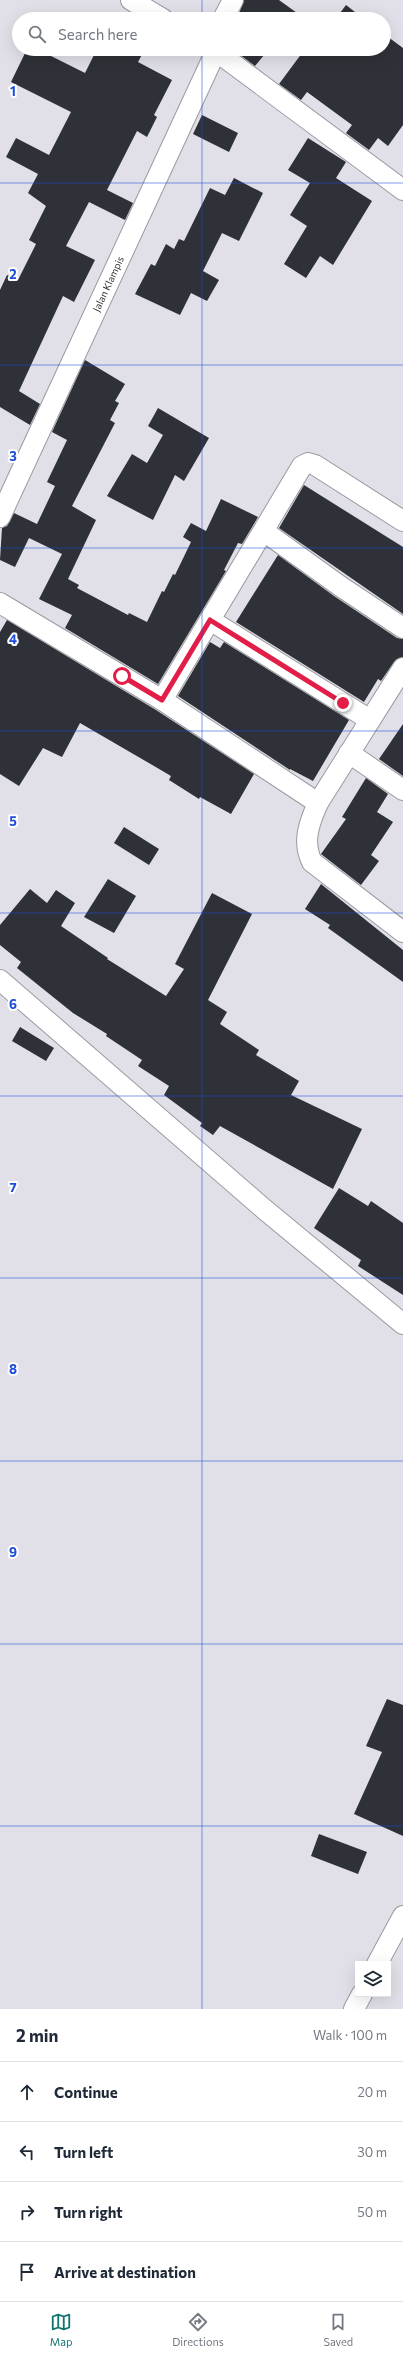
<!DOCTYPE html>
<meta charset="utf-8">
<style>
:root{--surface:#fff;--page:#f2f2f3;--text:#1f2937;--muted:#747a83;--line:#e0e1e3;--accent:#0f766e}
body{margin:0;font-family:Commissioner,sans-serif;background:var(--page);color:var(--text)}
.controls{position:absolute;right:12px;bottom:12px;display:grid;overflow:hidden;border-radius:0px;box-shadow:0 4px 16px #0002}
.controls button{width:36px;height:36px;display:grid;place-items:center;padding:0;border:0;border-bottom:1px solid var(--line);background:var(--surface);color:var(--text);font:20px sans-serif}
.stop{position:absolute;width:12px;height:12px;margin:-9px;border:3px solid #e11d48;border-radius:50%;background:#fff}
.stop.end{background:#e11d48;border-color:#fff;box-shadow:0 1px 4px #0008}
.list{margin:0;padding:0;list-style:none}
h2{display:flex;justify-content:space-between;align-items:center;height:52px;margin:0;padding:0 16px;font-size:17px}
h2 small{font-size:13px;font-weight:400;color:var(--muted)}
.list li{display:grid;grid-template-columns:26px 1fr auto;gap:12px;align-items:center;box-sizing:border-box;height:60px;padding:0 16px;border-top:1px solid var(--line)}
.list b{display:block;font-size:15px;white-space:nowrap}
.list em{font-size:13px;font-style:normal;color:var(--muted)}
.icon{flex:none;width:22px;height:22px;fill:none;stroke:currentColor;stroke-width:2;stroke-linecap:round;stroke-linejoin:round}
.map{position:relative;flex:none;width:403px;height:2009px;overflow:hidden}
.search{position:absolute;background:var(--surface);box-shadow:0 4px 16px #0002;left:12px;right:12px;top:12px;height:44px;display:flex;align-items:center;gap:10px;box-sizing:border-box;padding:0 14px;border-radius:22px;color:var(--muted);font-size:15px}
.sheet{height:292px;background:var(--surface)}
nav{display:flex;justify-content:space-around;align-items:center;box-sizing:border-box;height:56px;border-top:1px solid var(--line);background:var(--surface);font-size:11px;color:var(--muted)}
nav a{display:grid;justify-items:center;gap:2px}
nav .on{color:var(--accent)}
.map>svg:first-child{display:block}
</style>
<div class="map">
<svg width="403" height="2009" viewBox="0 0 403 2009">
<rect width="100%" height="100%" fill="#e1dfe8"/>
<g fill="#2e3137">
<path d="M244,0h35l18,13 -4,6h-52l-3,-3z"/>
<path d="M346,5l18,14h-36l4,-6 5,4z"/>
<path d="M384,34l19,14v77l-15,21 -10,-8 -9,12 -23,-17 6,-8 -45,-33 -6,8 -22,-16 26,-35h79z"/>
<path d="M27,49h10l48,24 12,-24h48l-7,13 34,18 -18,35 3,2 -10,20 -10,-6 -30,59 26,13 -8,17 -36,-18 -23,44 29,14 -21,42 -11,-6 -44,95 21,13 -10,21 -30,-18v-117l7,-15 11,5 18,-36 -7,-4 17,-34 -18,-13 10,-19 -32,-17 10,-19 33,17 22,-43 -60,-30z"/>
<path d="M232,49h37l-14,17z"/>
<path d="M202,115l36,18 -9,19 -36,-18z"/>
<path d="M308,138l38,24 -10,16 36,23 -39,64 -13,-9 -14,22 -22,-14 23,-38 -17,-11 20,-32 -22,-13z"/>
<path d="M234,178l29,15 -24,48 -17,-8 -19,38 16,9 -12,21 -16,-8 -11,22 -45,-21 16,-30 4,2 11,-22 8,5 5,-10 5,2 26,-53 15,7z"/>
<path d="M85,360l40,24 -10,17 4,2 -9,17 5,3 -43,83 24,14 -28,59 11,6 -2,3 51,27 1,-2 18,9 15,-31 2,1 9,-18 2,1 16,-33 -8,-5 8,-14 15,8 15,-32 37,18 -16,27 -4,-1 -14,27 2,1 -68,113 -93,-56 7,-13 -33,-16 23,-45 -33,-16 -14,29 -15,-7 2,-32 5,-2 7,-13 23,11 18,-38 -8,-4 20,-42 -15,-8z"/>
<path d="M158,408l51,30 -25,43 -9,-6 -22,45 -46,-24 25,-42 15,9 16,-28 -15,-9z"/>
<path d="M304,485l99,62v67l-124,-86z"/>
<path d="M278,555l56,41 63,42 6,1v18l-9,5 -13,19 -3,-2 -14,23 -128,-80z"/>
<path d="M7,620l149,90 98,64 -23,40 -31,-17 -1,2 -30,-19 2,-4 -17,-10 -74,-43 -18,34 -19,-9 -24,38 -19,-12v-142z"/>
<path d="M210,642l10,6 4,-6 125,78 -36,61 -23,-12v1l-112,-74z"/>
<path d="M403,724v52l-24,-17z"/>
<path d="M366,778l22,16 -11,18 16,10 -22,33 8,6 -18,24 -40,-31 25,-35 -4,-2z"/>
<path d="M124,827l35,22 -10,16 -35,-22z"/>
<path d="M108,879l28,17 -22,37 -30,-16z"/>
<path d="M321,884l82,66v32l-75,-54 2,-3 -25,-16z"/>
<path d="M30,889l17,14 9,-13 19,13 -14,23 47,32 -1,1 59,37 18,-27 -9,-5 37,-71 40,21 -44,86 19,12 -7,12 39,26 -3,5 43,26 -8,14 71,34 -29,60 -113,-63 -7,9 -13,-9 2,-3 -38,-28 5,-9 -31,-20 4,-6 -36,-24 1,-2 -34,-21 -56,-45 4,-6 -21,-17v-20z"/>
<path d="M20,1027l34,21 -8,13 -34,-20z"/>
<path d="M339,1188l29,18 3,-5 32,22v72l-45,-29 3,-6 -47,-32z"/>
<path d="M387,1699l16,6v131l-49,-22 28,-62 -16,-6z"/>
<path d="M319,1834l48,18 -9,22 -47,-18z"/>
</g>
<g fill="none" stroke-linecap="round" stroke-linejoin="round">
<g stroke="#9b99a1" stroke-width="22">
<g id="street">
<path d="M131,0l32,19"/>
<path d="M223,19l10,-19"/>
<path d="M213,49l190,141"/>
<path id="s1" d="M0,517l216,-466"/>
<path d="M265,532l75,54 63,42"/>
<path d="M0,603l162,97 156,103c-9,20 -16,39 -6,59l91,70"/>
<path d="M210,620l160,100"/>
<path d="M162,700l140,-234 6,-3 7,2 88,56"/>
<path d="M349,753l54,37"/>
<path d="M318,803l85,-135"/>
<path d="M0,980l264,229 139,115"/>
<path d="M377,1964l26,-48"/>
<path d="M354,2009l8,-15"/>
</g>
</g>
<use href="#street" stroke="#fff" stroke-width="20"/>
</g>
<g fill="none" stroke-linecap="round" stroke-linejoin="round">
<path stroke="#e11d48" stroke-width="5" d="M122,676l40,24 48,-80 133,83"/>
</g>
<path fill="none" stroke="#1d4ed8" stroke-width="1" stroke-opacity="0.55" d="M202,0v19M202,49v1960M0,183h403M0,365h403M0,548h403M0,731h403M0,913h403M0,1096h403M0,1278h403M0,1461h403M0,1644h403M0,1826h403"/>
<g text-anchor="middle" stroke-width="4" stroke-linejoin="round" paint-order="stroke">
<g font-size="10" fill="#353437" stroke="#fff">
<text dy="4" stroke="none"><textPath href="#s1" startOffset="257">Jalan Klampis</textPath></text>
</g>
</g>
<g font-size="13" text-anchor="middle" font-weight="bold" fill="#1d4ed8" stroke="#fff" stroke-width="4" stroke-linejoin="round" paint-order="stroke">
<text x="13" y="96">1</text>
<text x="13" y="279">2</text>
<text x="13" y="461">3</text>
<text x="13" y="644">4</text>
<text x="13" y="826">5</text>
<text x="13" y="1009">6</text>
<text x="13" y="1192">7</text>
<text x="13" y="1374">8</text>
<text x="13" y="1557">9</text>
</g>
</svg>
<div class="controls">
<button><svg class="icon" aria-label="layers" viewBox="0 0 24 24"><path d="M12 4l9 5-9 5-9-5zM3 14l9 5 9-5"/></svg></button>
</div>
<div class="stop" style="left:122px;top:676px"></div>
<div class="stop end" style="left:343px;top:703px"></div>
<div class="search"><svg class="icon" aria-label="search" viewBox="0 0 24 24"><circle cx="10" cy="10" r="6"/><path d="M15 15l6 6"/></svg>Search here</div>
</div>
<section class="sheet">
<h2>2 min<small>Walk · 100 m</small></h2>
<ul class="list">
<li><svg class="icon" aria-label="ahead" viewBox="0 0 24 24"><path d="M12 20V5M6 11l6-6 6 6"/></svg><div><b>Continue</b></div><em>20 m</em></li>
<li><svg class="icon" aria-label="left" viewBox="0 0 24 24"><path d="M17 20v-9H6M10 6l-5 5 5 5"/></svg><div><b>Turn left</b></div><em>30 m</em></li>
<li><svg class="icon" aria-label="right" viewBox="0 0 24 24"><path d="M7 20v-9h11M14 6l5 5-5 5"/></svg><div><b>Turn right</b></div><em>50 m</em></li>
<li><svg class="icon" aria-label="arrive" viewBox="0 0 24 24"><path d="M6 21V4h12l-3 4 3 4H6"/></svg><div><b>Arrive at destination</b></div></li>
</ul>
</section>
<nav>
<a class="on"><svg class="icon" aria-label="map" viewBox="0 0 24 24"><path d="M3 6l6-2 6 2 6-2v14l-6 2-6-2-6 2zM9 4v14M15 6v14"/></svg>Map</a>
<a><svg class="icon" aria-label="directions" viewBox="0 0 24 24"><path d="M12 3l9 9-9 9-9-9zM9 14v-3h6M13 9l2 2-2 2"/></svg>Directions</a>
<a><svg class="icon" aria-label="saved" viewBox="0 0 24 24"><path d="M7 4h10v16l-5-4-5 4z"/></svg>Saved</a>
</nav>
